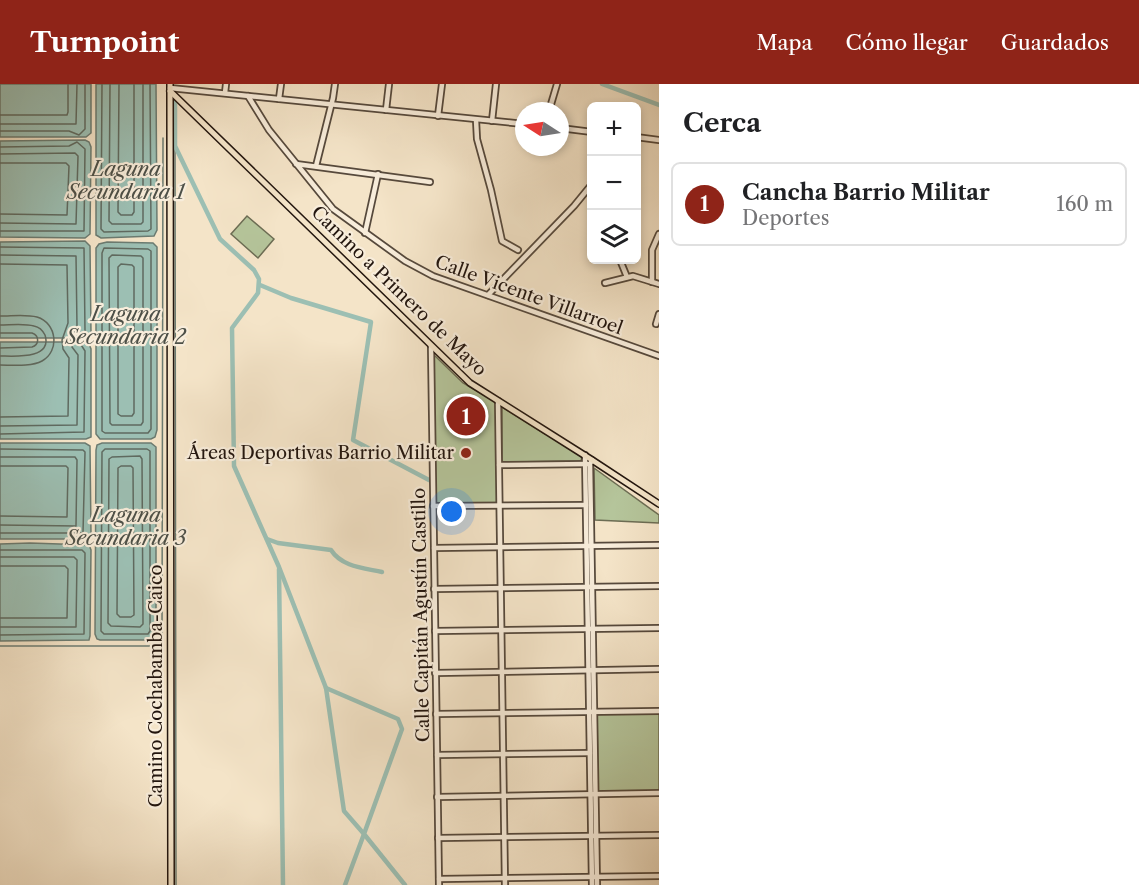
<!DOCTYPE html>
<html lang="es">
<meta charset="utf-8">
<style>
:root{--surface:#fff;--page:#f2f2f2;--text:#202124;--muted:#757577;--line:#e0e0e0;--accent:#8f2418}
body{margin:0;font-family:"Libre Caslon Text",serif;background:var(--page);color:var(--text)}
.controls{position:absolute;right:18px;top:18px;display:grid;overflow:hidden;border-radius:9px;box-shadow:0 3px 9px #0003}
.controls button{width:54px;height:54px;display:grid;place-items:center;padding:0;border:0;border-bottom:2px solid var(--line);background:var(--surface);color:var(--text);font:30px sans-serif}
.compass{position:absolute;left:515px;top:18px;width:54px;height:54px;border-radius:50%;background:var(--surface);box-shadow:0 3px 9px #0003;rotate:282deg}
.you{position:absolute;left:452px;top:428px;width:21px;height:21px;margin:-15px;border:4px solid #fff;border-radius:50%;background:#1a73e8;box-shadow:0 0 0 9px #1a73e833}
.badge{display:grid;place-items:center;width:39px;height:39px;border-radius:50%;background:var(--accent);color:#fff;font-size:20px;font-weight:700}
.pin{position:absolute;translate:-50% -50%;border:3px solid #fff;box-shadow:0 2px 6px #0006}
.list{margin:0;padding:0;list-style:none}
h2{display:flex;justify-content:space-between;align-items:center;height:78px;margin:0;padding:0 24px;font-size:26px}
h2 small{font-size:20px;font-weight:400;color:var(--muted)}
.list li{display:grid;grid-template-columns:39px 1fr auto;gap:18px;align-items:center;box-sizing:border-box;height:84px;margin:0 12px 12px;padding:0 12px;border:2px solid var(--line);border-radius:9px}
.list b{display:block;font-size:22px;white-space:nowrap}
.list p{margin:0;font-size:20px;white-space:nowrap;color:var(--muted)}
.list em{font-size:20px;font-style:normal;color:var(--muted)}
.icon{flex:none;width:33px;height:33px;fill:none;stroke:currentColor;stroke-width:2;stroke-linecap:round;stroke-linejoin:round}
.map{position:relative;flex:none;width:659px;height:801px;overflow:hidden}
header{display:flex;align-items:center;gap:36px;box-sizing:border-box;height:84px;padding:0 30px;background:var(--accent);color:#fff}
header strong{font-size:28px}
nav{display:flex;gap:33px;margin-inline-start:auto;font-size:21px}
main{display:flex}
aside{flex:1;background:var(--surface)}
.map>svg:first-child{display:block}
</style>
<header>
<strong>Turnpoint</strong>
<nav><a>Mapa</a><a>Cómo llegar</a><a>Guardados</a></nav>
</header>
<main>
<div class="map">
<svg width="659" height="801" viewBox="0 0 659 801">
<rect width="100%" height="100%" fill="#f4e4c8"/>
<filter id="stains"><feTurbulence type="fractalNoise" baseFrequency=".00333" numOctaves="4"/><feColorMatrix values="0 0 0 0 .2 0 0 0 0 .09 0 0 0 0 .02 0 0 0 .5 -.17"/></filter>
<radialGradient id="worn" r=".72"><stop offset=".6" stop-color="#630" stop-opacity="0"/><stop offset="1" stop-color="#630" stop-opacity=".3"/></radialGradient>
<g fill="#b5c59b" stroke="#6c6d54" stroke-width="1.5">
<path d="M247,132l27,23 -16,19 -27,-24z"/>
<path d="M433,270l30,29 33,19 1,101 -61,1z"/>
<path d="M502,323l43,27h3l1,2 33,21 -1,4 -79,1z"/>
<path d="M594,384l65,47v8l-64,-3z"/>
<path d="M659,629v78l-61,1 -1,-78z"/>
</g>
<g fill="#9cbfb3" stroke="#6b7b71" stroke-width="1.5">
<path d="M0,0h91v49l-5,4h-86z"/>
<path d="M96,0h60l1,146 -3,6 -53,2 -5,-3z"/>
<path d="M85,56l4,2 2,5 -1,87 -5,4 -85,-1v-96z"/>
<path d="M85,157l5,5 1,88 -2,4h-89v-96z"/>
<path d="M107,158l46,1 4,4v183l-2,7 -4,2h-51l-4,-5v-186l3,-4z"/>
<path d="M0,258h85l4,2 2,5v88l-5,2h-86z"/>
<path d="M0,359h85l5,3 1,89 -3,4h-88z"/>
<path d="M102,359h49l5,4v186l-5,7h-51l-3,-1 -2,-5 1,-184 1,-5z"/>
<path d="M30,459l59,2 2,5 -1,86 -1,4 -89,1v-97z"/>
</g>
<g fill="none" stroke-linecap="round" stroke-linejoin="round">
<g stroke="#5f6a60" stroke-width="1.5">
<path d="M102,0l-1,145 3,3 44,-1 3,-2 -1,-145"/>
<path d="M110,0l-1,137 3,3h29l2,-2v-138"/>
<path d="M119,0l-1,128 3,3h11l2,-3v-128"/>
<path d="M0,31h67l1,-3v-28"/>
<path d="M0,40h76l1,-40"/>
<path d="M0,47h69l10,4 6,-6v-45"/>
<path d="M0,63l69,-1 8,-4 8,7 -1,82h-84"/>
<path d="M0,70l75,-1 3,3 -2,68 -76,-1"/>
<path d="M0,79h66l3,3 -2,49 -67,-1"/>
<path d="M0,163l84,1 1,83 -7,9 7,11 -1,81 -84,2"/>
<path d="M104,164l44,1 3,2v178l-3,4h-43l-3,-2v-178z"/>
<path d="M0,171l76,1 1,71 -6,13 1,7 6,8 -1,70 -77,1"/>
<path d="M112,171l29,1 2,2v164l-2,3h-29l-2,-2 -1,-165z"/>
<path d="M0,180l67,1 1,58 -6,17 1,9 6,9 -1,58 -68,1"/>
<path d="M121,180l11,1 2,2v146l-2,3h-11l-3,-2v-147z"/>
<path d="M0,232c12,0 26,-2 37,1 20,6 23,34 5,44 -11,6 -30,4 -42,4"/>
<path d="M0,241c10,0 24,-2 34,1 5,1 9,5 11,9 8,25 -32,21 -45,21"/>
<path d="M0,249h32c8,3 7,12 0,14l-32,1"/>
<path d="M0,365l83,1 2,2 -2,81h-83"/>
<path d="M105,365h42l3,2v180l-2,3h-44l-3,-3 1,-179z"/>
<path d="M140,372l2,3 1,165 -3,3 -29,-1 -3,-3 1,-164 3,-2z"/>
<path d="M0,373h75l2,3 -1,66 -76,-1"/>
<path d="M0,382h66l2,2 -1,49 -67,-1"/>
<path d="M131,382l2,2 1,147 -3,2h-11l-3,-3 1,-146 3,-2z"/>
<path d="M0,466h82l3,3 -1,81 -84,1"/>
<path d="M0,473h74l3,3 -1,67h-76"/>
<path d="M0,482h65l3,3 -1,49h-67"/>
</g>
<g stroke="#6b7b71" stroke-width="1.5">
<path d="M175,62l1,739"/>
<path d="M0,562h153l4,-2 5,-7 1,-499"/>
</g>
<g stroke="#9cbfb3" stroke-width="4.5">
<path d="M602,0l57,21"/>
<path d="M175,17v45l45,93 34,31 5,9 -1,14 -26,35 2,138 45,101 47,121 18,123 20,23 -19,51"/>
<path d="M260,201l31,13 80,24 -18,118 76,40"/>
<path d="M267,455l11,4 53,7c11,17 33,18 51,22"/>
<path d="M279,485l4,316"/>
<path d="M326,604l72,31 4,10 -38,105 41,51"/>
</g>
<g stroke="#56493c" stroke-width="8">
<g id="minor">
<path d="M170,4l354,36"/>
<path d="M225,9l1,-9"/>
<path d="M248,12l21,34 64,79 72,52 28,15 226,80"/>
<path d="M279,15l2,-15"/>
<path d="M386,26l3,-26"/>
<path d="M549,27l8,-27"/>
<path d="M438,32l4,-32"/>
<path d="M476,36l1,19 14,51 11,51 16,9"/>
<path d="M492,37l4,-37"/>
<path d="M560,44l32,4"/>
<path d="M636,53l23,3"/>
<path d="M296,80l134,18"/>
<path d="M316,82l17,-68 2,-14"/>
<path d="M365,149l13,-59"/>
<path d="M620,176l7,17"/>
<path d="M652,198v-32l7,-16"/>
<path d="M605,199l28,-7 26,8"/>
<path d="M488,211l86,-89 18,-22"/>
<path d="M656,240l3,-10"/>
<path d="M431,262l8,539"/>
<path d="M498,317l7,484"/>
<path d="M585,371l7,430"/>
<path d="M592,376l-2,4 7,421"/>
<path d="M499,381l89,-1"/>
<path d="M433,422l153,-1"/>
<path d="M434,464l225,-3"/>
<path d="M434,505l225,-3"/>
<path d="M435,547l224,-3"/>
<path d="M435,589l224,-4"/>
<path d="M436,630l223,-3"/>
<path d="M437,671l153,-2"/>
<path d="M437,713l222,-4"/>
<path d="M438,754l221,-3"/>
<path d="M439,795l220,-3"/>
</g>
</g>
<g stroke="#22150e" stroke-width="8">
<g id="major">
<path d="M170,0l1,801"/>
<path d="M170,7l300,292 122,77 67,44"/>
</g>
</g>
<use href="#minor" stroke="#f8eddb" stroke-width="4.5"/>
<use href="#major" stroke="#f4e4c8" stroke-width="5"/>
</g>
<circle fill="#8f2418" stroke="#f8eddb" stroke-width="2" cx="466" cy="369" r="6"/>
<g text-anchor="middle" stroke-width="4.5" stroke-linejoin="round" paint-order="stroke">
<g font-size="18" fill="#22150e" stroke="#f8eddb">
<text transform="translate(399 207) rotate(44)" y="6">Camino a Primero de Mayo</text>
<text transform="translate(529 211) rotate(20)" y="6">Calle Vicente Villarroel</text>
<text transform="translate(421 531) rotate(-91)" y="6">Calle Capitán Agustín Castillo</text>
<text transform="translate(156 602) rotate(-90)" y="6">Camino Cochabamba-Caico</text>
</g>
<g font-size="18" fill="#22150e" stroke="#f8eddb" text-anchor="end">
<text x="454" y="375">Áreas Deportivas Barrio Militar</text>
</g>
<g font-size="20" font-style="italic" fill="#4d5048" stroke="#f8eddb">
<text x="126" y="92">Laguna<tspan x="126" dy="23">Secundaria 1</tspan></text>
<text x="126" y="237">Laguna<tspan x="126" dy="23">Secundaria 2</tspan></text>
<text x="126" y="438">Laguna<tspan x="126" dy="23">Secundaria 3</tspan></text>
</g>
</g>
<rect width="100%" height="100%" filter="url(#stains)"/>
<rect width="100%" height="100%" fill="url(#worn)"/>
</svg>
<div class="controls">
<button>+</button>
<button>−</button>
<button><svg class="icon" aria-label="layers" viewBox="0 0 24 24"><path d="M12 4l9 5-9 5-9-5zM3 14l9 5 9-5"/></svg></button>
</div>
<svg class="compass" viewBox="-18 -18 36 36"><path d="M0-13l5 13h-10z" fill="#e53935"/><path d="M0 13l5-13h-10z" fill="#757577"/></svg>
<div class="you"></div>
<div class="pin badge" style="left:466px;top:332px">1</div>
</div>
<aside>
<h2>Cerca<small></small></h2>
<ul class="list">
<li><span class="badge">1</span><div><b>Cancha Barrio Militar</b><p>Deportes</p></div><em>160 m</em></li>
</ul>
</aside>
</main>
